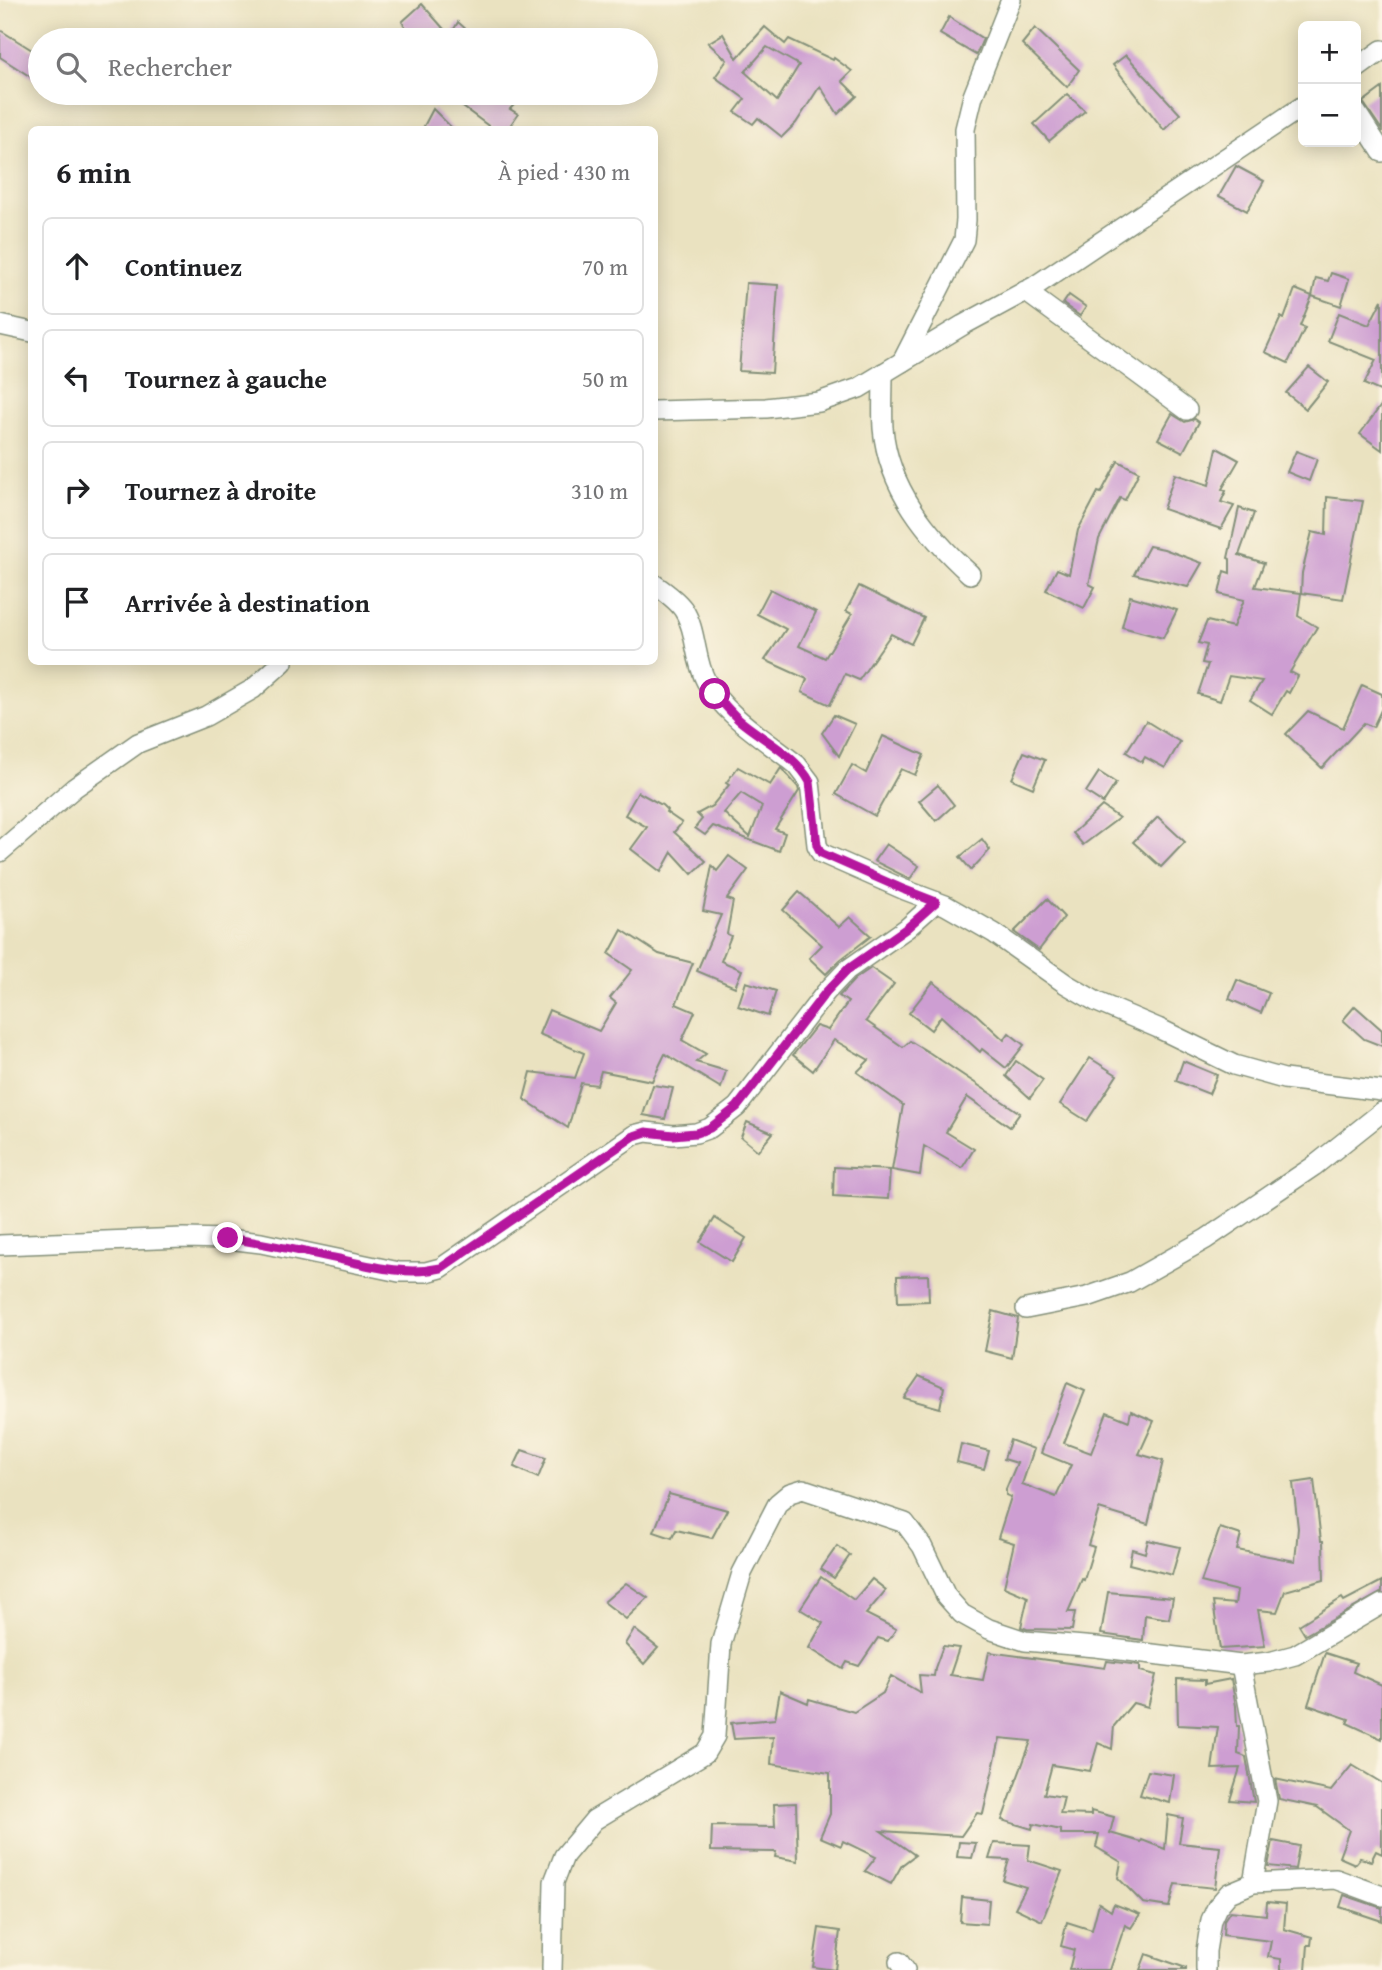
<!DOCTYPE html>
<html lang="fr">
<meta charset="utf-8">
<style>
:root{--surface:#fff;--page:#f6f6f6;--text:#202124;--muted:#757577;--line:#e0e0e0}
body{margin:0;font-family:"Gentium Book Plus",serif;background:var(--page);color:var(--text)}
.controls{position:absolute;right:21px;top:21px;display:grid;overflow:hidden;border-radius:10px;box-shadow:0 4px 18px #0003}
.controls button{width:63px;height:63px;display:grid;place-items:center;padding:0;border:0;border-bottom:2px solid var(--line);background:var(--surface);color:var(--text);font:35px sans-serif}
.stop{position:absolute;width:21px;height:21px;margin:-16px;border:5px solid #b5179e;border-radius:50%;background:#fff}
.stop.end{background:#b5179e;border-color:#fff;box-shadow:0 2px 7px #0008}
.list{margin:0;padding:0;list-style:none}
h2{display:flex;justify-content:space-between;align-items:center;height:91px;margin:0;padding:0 28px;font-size:30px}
h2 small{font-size:23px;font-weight:400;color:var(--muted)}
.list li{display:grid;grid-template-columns:46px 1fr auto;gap:21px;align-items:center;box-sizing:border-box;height:98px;margin:0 14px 14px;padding:0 14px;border:2px solid var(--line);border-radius:10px}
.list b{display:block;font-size:26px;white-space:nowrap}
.list em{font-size:23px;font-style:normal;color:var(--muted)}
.icon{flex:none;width:38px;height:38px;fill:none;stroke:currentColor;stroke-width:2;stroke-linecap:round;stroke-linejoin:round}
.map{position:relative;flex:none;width:1382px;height:1970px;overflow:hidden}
.search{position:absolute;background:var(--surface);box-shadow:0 4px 18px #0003;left:28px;top:28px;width:630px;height:77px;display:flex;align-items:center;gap:18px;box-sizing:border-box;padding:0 24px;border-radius:38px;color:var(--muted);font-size:26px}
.panel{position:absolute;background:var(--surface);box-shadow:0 4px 18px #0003;left:28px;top:126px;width:630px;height:539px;border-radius:10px}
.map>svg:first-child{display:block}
</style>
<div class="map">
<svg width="1382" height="1970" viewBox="0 0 1382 1970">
<rect width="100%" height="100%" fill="#fcf5e5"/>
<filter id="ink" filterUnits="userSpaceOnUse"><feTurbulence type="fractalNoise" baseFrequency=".0143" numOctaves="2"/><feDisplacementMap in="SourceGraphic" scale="14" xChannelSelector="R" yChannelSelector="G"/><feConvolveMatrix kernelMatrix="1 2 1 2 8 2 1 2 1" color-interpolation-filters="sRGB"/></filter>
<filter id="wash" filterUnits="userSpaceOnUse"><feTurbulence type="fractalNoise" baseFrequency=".00686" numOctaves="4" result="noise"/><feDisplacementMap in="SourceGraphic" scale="28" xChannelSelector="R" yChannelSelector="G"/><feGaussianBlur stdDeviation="1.57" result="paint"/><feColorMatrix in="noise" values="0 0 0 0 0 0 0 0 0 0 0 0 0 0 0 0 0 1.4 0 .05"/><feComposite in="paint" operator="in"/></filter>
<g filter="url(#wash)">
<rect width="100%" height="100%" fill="#eae2c0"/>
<g id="blocks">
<g fill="#cd9ed2" fill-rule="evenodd">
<path d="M422,4l28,32 8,-14 20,18h-63l-13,-18z"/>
<path d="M949,17l34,22 -7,16 -36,-21z"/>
<path d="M765,27l20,17 4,-5 44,21 1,-2 18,13 -10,10 15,15 -19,18 -18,-28 -24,37 -14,14 -24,-19 -5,6 -18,-12 10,-13 -30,-22 12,-17 -19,-17 15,-9 14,24zM767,47l32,18 -22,36 -32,-29z"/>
<path d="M1035,28l44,42 -12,17 -45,-43z"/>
<path d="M0,30l40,25v28l-40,-26z"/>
<path d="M1126,55l54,59 -16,16 -51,-65z"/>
<path d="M1382,88v42l-19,-28z"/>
<path d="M444,93h81l-15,16 8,5 -11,16h-13z"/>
<path d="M1067,94l18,17 -36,30 -15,-17z"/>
<path d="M433,109l21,21h-32z"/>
<path d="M1236,166l28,15 -17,30 -28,-15z"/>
<path d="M1331,273l18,6 -8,27 -29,-10 4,-18 12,3z"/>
<path d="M746,283l32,2 -6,88 -33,-2z"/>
<path d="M1295,289l17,7 -12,30 5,2 -17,35 -23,-11 16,-35 3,2z"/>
<path d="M1069,295l17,12 -6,9 -17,-12z"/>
<path d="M1382,300v92l-18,-8 12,-24 -48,-19 11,-28 30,12z"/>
<path d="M1309,367l19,15 -22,27 -20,-16z"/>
<path d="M1382,404v46l-22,-16z"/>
<path d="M1172,414l13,8 10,-3 4,3 -16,30 -25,-13z"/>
<path d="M1217,448l22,12 -17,29 4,2 -5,11 13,4 -13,23 -58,-20 12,-35 34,11z"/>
<path d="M1296,451l21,8 -8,22 -22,-9z"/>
<path d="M1118,461l21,11 -14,28 -5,-2 -21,41 -10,45 6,3 -11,21 -38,-18 11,-21 12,5 9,-44 20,-38 3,1z"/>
<path d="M1327,497l36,4 -20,98 -42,-6 1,-20 10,-41 14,3z"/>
<path d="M1239,508l15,5 -15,42 25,8 -9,24 46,6 -3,23 19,11 -27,45 8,4 -9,17 -3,-2 -14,23 -22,-14 12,-19 -33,-5 -9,25 -22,-7 10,-30 -6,-1 5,-18 -9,-2 9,-22 26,6 11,-27 -25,-6 5,-23 6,2v-14l-2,-1z"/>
<path d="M1149,546l15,3 38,14 -14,24 -54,-13z"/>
<path d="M859,586l65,32 -13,26 -20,-10 -32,46 -14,-6 -15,31 -28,-13 5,-13 -42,-19 21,-31 -29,-15 13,-25 46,23 -17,34 26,12 27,-44 -6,-3z"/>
<path d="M1130,596l47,14 -14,28 -41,-11z"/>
<path d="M1362,685l20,9v14l-9,19 -9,-4 -42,45 -36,-34 22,-23 35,17z"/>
<path d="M834,715l21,9 -16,32 -17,-23z"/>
<path d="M1146,721l34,21 -15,26 -20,-11 -3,5 -16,-10z"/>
<path d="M883,736l41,19 -9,20 -14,-6 -26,47 -39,-22 16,-29 14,8z"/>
<path d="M1024,752l21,8 -12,28 -21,-9z"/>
<path d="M738,767l32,18 11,-17 17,19 1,4 -24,38 10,4 -6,18 -66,-25 -8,9 -10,-7 7,-9 -5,-5 15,-8 17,-21 -3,-2zM741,793l21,13 -12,31 -26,-24z"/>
<path d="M1099,772l17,11 -13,20 -17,-11z"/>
<path d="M938,785l16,20 -18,16 -17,-20z"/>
<path d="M638,792l24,13 5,5 -1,2 16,11 -8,9 32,29 -14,13 -20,-22 -11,20 -30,-23 16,-22 -22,-12z"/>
<path d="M1102,806l17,12 -36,27 -10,-12z"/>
<path d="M1158,817l27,25 -24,25 -28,-25z"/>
<path d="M982,839l8,11 -19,20 -11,-13z"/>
<path d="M886,844l33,22 -9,13 -36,-18z"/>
<path d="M729,856l19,14 -21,29 6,2 -6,33 4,2 -10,25 21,9 -7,17 -38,-16 24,-56 -18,-4 9,-45 5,5z"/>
<path d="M799,892l40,35 11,-10 21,19 -31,24 -14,14 -17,-16 13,-13 -39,-35z"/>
<path d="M1047,899l17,18 -25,33 -25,-18z"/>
<path d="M622,930l37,24 34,9 -17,41 19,8 -13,28 24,14 -10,8 30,9 -5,17 -56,-34 -13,27 -51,-10 -4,14 -16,-2 -13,45 -44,-29 7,-27 44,6 9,-25 -45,-19 10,-24 50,21 17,-28 -6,-5 22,-28 -23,-16z"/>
<path d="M871,968l23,16 -28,37 37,26 7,-6 20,12 90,60 -10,14 -43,-30 -21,35 28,17 -12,19 -38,-22 -4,29 -28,-5 11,-65 -46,-33 12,-12 -35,-20 -21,31 -20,-16 23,-29 12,4 20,-28 -9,-6 16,-17z"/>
<path d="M1237,980l32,13 -8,20 -32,-14z"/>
<path d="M746,982l30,9 -8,25 -30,-10z"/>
<path d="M933,982l43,32 28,26 5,-7 15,12 -18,23 -24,-19 -2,3 -39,-36 -10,14 -22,-17z"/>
<path d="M1355,1006l27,24v16l-18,-7 -21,-19z"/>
<path d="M1090,1058l27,17 -30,46 -27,-17z"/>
<path d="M1016,1061l27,19 -13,18 -24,-22z"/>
<path d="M1183,1061l34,14 -8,19 -33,-13z"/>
<path d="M653,1085l20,3 -8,31 -22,-4z"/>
<path d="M747,1122l26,11 -15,18 -17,-14z"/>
<path d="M834,1167l56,3 -2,29 -55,-3z"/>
<path d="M715,1218l31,20 -14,24 -32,-20z"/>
<path d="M928,1275l1,26 -31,1 -1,-26z"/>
<path d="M993,1311l25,7 -6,40 -27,-7z"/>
<path d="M919,1376l25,11 -4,21 -36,-10z"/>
<path d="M1067,1383l18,8 -21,52 27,10 16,-41 22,9 2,-10 23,10 -15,33 24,7 -15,63 -49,-15 -11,36 6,2 -10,33 -2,-1 -14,33h7l-3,18 -45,-1 -6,-2 7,-30 -24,-10 10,-44 -16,-5 13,-41 -5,-2v-6l11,-26 -13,-4 6,-19 24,9 -12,35 34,13 15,-32 -30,-12z"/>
<path d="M961,1444l28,7 -5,18 -27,-7z"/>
<path d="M522,1450l24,8 -8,20 -24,-11z"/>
<path d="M1314,1480l7,61h2l1,39 -39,11 -8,21 -19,-2 7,36 -45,3 -7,-47 22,2 2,-13 -36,-9 19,-54 21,7 -4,15 58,11 3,-33 -5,-45z"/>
<path d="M669,1494l58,16 -15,28 -36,-8 -4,8 -18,-6z"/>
<path d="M1148,1540l32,7 -8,28 -43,-11 3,-15 13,4z"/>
<path d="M837,1546l13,9 -16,23 -13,-9z"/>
<path d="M821,1577l33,23 18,-21 14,11 -20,24 30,15 -8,12 -10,-3 -19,28 -12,-4 -4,7 -34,-21 14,-25 -23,-14z"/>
<path d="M1382,1581v11l-77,43 -6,-10 43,-27 2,3z"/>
<path d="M626,1583l22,15 -22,21 -22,-17z"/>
<path d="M1108,1592l65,6 -4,21 -24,-4 -2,25 -42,-6z"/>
<path d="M634,1629l24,19 -14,16 -19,-20z"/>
<path d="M943,1646l16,2 -9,27 33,5 6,-28 116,16 2,-7 33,4v6l16,4 -8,32 -15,-4 -19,23 -2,23 -14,-6 -8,28 -38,-6 -8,29 20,3 -4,17 31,1v-4l23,6 -4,16 31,9 1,-2 23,9 3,-34 15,3 -4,25 41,4 -5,41 -40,-4 -6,23 -26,-4 -25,-25 3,-16 -25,-15 3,-13h-38v-4l-28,-6 -1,5 -30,-9 29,-79 -31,-3 -17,76 -6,-1 -16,23 -80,-5 34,24 -13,10 -11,19 -26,-13 11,-14 -33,-16 -2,5 -21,-9 10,-23v-41l-59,-9 2,-27 -39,2 -3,-16 44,-4 5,-28 28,12 1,-4 45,13 29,-19 8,-17 30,17 -2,-18 15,1 1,-8z"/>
<path d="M1325,1653l31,10 -3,9 29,13v54l-35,-16 2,-4 -41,-14z"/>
<path d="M1177,1679l28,1v4l26,-5 5,27 1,20h2l-1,28 8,3 8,45 -24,-2 10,-32 -28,1 6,-42 -40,-2z"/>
<path d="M1352,1765l30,18v71l-6,-3 -5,10 -11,-3 -5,6 -16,-7 10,-27 -32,-23 -38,-8 -4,-20 56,12z"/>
<path d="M1148,1771l26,4 -4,28 -30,-8z"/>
<path d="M796,1803l2,58 -23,-4 1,-5 -65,-1 1,-25 63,1 -1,-23z"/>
<path d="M1273,1841l26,5 -4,23 -27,-3z"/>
<path d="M959,1842l17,1 -4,15 -15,-1z"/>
<path d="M994,1843l36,2 -2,15 34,11 -20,50 -27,-13 11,-21 -23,-7 6,-20 -20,-1z"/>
<path d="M1344,1895l38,13v13l-42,-14z"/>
<path d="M962,1897l27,3 -2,24 -27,-2z"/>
<path d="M1267,1902l19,2 -2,25 28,8 -1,8h-3l-2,25h-25v-11l-13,-2 3,-16 -48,-6 1,-15 6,-9 36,4z"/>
<path d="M1099,1903l12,8 3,-7 26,10 -9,14 -6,-3 -15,45h-41l5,-20 -13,-4 6,-24 25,8z"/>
<path d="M819,1928l21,3 -5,39 -22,-3z"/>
<path d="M1146,1954l40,14v2h-46z"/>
</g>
</g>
</g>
<g filter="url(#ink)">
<use href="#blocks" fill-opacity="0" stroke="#84907a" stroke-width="2"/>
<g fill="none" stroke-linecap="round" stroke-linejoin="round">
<g stroke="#84907a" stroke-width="22">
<g id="street">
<path d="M1356,69l26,-19"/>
<path d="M1356,112l26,40"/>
<path d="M1025,291l162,119"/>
<path d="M0,325l32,7"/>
<path d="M902,362l62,-122 2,-20 -1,-91 8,-33 38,-96"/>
<path d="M883,373c0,18 -1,37 0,55 5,60 45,108 87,146"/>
<path d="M654,411l112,-3 53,-6 40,-14 104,-63 72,-39 268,-180"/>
<path d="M654,584c10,7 22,15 29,25 14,21 11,50 23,72 19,35 60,59 91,84l13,17 7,63 4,8 84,37 40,15 49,28 72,51 31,18 61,26 76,37 50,14 98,12"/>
<path d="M0,852l74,-64 64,-45 68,-27 47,-27 30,-27"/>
<path d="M0,1245l183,-7 45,1 33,4 138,29h27l15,-4 193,-133 12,-3 27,3 23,-2 14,-5 27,-21 89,-115 21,-22 60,-42 29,-26"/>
<path d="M1026,1309l61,-12 43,-15 76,-43 108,-73 68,-54"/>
<path d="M1241,1665l26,136 -14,82"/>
<path d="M899,1962l6,8"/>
<path d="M552,1970l2,-88 10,-26 30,-36 111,-67 10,-17 6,-92 21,-71 36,-70 12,-10 13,-4 102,34 17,23 24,50 16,18 27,15 36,12 71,6 145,18 28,-3 26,-7 87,-51"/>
<path d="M1206,1970v-19l5,-31 6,-13 12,-14 24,-10 83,-4 46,17"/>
</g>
</g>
<use href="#street" stroke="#fff" stroke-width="19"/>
</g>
</g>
<g fill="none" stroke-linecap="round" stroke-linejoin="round" filter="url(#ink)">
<path stroke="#b5179e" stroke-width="9" d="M228,1238c36,5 71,13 106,20 36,8 71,18 107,10l193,-132 12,-4 27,3 23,-2 14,-5 27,-21 89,-115 21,-22 60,-42 29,-26 -31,-12 -84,-37 -4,-8 -7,-63c-14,-27 -49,-43 -72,-63 -8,-8 -16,-17 -23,-25"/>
</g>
</svg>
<div class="controls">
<button>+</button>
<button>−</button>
</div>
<div class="stop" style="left:715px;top:694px"></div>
<div class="stop end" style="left:228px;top:1238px"></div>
<div class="search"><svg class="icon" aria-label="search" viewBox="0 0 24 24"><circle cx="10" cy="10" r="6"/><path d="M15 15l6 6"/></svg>Rechercher</div>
<section class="panel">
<h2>6 min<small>À pied · 430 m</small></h2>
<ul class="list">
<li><svg class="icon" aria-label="ahead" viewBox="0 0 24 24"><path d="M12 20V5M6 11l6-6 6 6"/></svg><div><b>Continuez</b></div><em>70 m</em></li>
<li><svg class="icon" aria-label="left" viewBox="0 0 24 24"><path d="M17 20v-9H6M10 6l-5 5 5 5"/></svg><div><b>Tournez à gauche</b></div><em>50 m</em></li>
<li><svg class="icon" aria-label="right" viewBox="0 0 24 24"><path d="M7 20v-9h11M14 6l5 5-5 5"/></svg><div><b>Tournez à droite</b></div><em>310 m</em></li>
<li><svg class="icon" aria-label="arrive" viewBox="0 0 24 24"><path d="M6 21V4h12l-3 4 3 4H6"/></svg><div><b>Arrivée à destination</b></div></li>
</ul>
</section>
</div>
